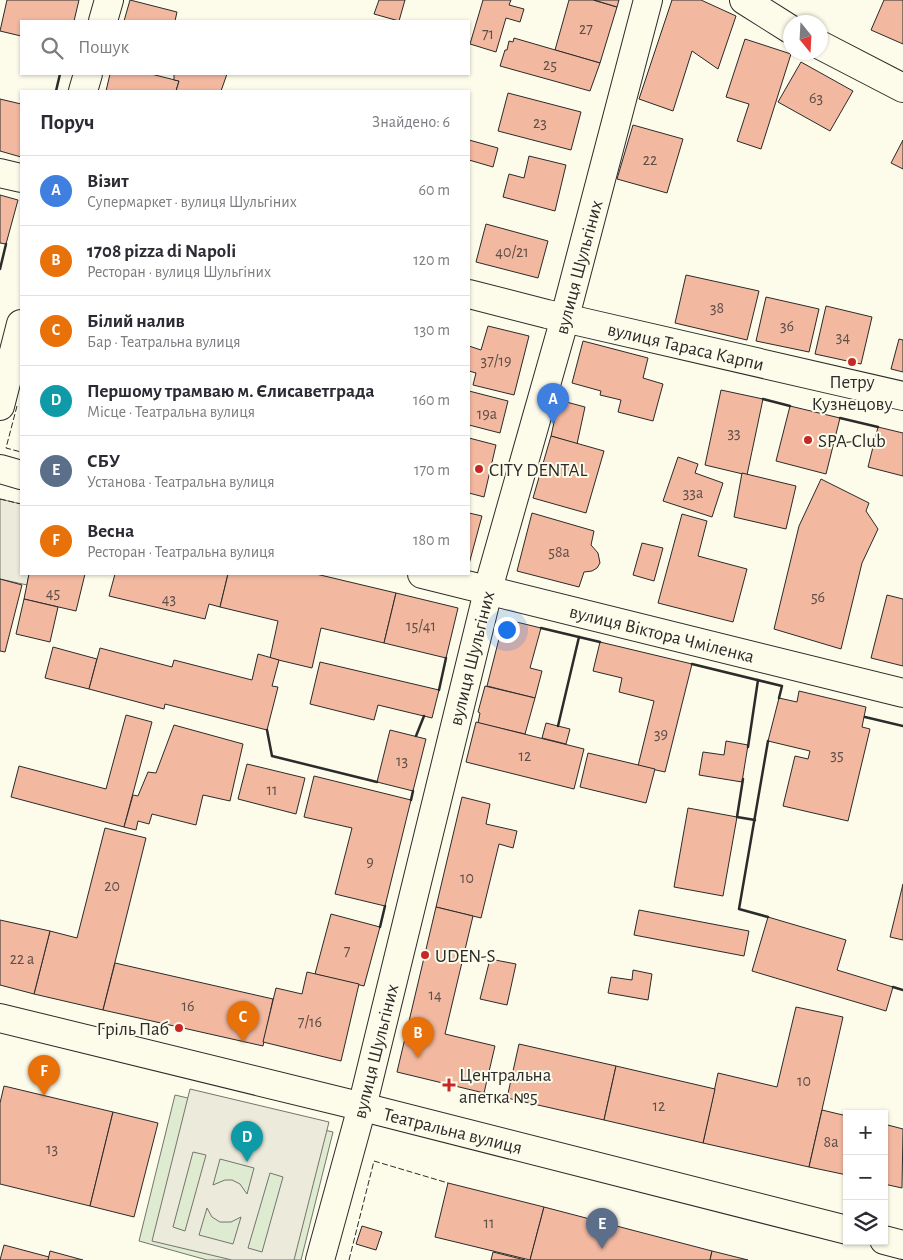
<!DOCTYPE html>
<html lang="uk">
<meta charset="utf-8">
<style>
:root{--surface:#fff;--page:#f2f2f3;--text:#2b2b33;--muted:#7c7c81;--line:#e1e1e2;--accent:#ea580c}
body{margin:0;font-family:"Alegreya Sans",sans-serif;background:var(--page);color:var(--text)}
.controls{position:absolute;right:15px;bottom:15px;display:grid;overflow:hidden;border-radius:0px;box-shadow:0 1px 4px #0004}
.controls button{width:45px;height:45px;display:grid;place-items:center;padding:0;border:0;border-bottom:1px solid var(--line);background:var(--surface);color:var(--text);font:25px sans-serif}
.compass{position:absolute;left:783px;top:15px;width:45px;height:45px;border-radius:50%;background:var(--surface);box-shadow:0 1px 4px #0004;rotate:162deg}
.you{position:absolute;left:506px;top:629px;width:18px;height:18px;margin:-12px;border:4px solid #fff;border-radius:50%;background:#1a73e8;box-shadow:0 0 0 8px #1a73e833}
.badge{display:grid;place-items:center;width:32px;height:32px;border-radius:50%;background:var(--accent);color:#fff;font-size:16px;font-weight:700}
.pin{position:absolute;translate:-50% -41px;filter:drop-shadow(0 1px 2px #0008)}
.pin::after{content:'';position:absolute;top:26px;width:18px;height:15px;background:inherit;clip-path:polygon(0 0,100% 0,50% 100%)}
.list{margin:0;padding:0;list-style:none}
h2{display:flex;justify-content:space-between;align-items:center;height:65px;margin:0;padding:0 20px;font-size:21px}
h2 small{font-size:16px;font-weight:400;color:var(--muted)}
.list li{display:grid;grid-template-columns:32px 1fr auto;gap:15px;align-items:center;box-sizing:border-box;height:70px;padding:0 20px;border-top:1px solid var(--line)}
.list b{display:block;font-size:19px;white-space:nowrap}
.list p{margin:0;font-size:16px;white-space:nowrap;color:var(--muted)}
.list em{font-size:16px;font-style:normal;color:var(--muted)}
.icon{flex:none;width:28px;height:28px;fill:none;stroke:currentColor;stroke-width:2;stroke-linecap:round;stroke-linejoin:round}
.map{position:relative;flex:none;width:903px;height:1260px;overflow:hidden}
.search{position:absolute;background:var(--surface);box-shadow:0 1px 4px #0004;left:20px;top:20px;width:450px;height:55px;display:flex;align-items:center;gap:12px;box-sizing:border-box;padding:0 18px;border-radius:0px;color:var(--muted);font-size:19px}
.panel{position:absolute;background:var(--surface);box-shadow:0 1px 4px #0004;left:20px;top:90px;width:450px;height:485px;border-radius:0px}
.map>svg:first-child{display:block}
</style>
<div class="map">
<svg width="903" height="1260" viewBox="0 0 903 1260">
<rect width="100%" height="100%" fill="#fdfbea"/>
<path fill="#deebd1" stroke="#74746e" d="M175,1095l158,37 -32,128h-94l-68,-19z"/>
<g fill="#eceadb" stroke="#74746e" fill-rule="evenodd">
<path d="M0,499l21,5v70h8l-2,11 -27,-6z"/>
<path d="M190,1089l139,33 -35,138h-62l-80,-19zM193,1152l13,3 -21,76 -12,-4zM220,1159l34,9 -7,26 -7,-10 -8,-4h-7l-12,5zM270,1173l13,4 -21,75 -14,-4zM207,1208l5,9 8,5h11l10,-5 -8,27 -34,-9z"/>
</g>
<g fill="#f2b8a0" stroke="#2b2b2b">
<path d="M7,0h72l-5,21h-53v15l-21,-5z"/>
<path d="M130,0l47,12 -2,9h-51z"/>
<path d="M379,0h26l-6,21 -25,-7z"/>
<path d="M483,0h28l-2,5 15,4 -4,13 -14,-4 -10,34 -26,-8z"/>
<path d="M569,0h24l24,7 -17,56 -45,-13z"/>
<path d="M594,0h25l-2,7z"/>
<path d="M672,0h29l35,16 -18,53 -26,-18 -19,60 -34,-12z"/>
<path d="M884,0h19v44l-32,-14z"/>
<path d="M514,38l86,25 -10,28 -90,-25 5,-16h2l2,-9 4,1z"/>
<path d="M745,39l46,15 -30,95 -24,-8 12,-37 -23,-7z"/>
<path d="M801,62l52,29 -23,40 -52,-29z"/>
<path d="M110,74h41l28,7 -3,10h-70z"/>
<path d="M174,74h53l-6,17h-45l3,-10 -5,-1z"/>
<path d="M508,93l73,19 -10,38 -73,-19z"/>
<path d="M0,99l21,5v53l-21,-6z"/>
<path d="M633,125l50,14 -16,54 -50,-14z"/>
<path d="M469,140l29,8 -5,19 -24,-7z"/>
<path d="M903,140v29l-12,-6z"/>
<path d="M529,156l37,9 -11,46 -52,-14 6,-23 15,4z"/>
<path d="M0,195l18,5 -12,44 -6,-1z"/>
<path d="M486,224l62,17 -10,37 -62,-16z"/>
<path d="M686,275l73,16 -12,49 -72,-17z"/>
<path d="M766,297l53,12 -10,43 -53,-11z"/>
<path d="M826,306l46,11 -11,47 -46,-10z"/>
<path d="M488,326l41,10 -15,59 -41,-10 3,-12 -7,-2v-25l12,4z"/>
<path d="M899,339l4,1v32l-12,-3z"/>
<path d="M583,341l65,17 -5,20 20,6 -10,37 -35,-9 3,-12 -21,-5 1,-4 -29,-8z"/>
<path d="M721,390l42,9 -16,76 -42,-10z"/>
<path d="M469,391l39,10 -8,32 -31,-8z"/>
<path d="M559,400l26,7 -8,37 -26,-8z"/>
<path d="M790,406l50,12 -14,56 -50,-13z"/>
<path d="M878,427l25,6v43l-35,-9z"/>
<path d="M551,436l53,15 -18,62 -53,-15z"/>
<path d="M469,438l27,7 -12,52 -15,-4z"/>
<path d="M678,457l20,7 -3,9 28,10 -11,34 -49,-16z"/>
<path d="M742,473l54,13 -10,43 -52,-12z"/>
<path d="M821,479l48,24 -3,8 12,18 -16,34 -21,86 -67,-20 25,-103z"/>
<path d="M469,513l13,3 -13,48z"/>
<path d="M532,513l62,18 -3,14 7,8 2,10 -3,5 -5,3 -8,1 -5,15 -62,-16z"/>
<path d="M682,514l25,7 -9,35 49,13 -14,53 -75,-19z"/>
<path d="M642,543l21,5 -9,33 -21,-6z"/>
<path d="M29,574h56l-9,37 -52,-12z"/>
<path d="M115,574h113l-8,33 -11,-3 -4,15 -96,-23z"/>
<path d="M228,574h88l80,19 -12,50 -63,-15 -9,40 -42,-10 8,-37 -58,-14z"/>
<path d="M0,579l22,6 -17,67 -5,-1z"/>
<path d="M396,593l62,15 -12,50 -62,-15z"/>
<path d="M887,595l16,4v67l-32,-8z"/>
<path d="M24,599l34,8 -8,35 -34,-8z"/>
<path d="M504,619l37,9 -11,40 12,3 -7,27 -48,-12z"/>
<path d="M600,642l92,22 -27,108 -27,-6 16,-65 -35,-9 3,-14 -29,-7z"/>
<path d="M53,647l44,12 -8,30 -44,-11z"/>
<path d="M100,648l72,19 2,-7 78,20 6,-26 21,6 -7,26 6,1 -11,43 -102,-26 -1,5 -75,-20z"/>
<path d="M320,662l119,28 -7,28 -54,-13 -4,15 -64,-16z"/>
<path d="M485,686l50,12 -10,36 -47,-11 2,-10 -2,-1z"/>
<path d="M799,691l67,16 -4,20 8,2 -22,92 -65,-15 12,-50 13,3 2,-8 -42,-10 11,-43 18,4z"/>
<path d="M126,715l26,7 -28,105 -113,-30 8,-31 87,23z"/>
<path d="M476,722l108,27 -10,40 -108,-27z"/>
<path d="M546,723l24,6 -4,15 -24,-6z"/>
<path d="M174,725l69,19 -13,57 -27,-6 -7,30 -44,-11 -3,10 -11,-3 -2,9 -12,-3 9,-32 5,1 10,-24 8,1z"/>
<path d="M390,730l36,9 -13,52 -36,-9z"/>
<path d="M726,741l22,4 -6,37 -43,-7 4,-23 21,3z"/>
<path d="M588,753l67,16 -9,34 -66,-16z"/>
<path d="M247,764l58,14 -9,36 -58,-15z"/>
<path d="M314,776l97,24 -26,106 -50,-12 17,-66 -48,-11z"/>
<path d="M462,797l28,7 -4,20 31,7 -4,17 -14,-4 -18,74 -45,-11z"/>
<path d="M688,808l49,9 -14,79 -49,-9z"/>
<path d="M105,828l41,10 -43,172 -69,-16 16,-63 27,7z"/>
<path d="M903,884v56l-13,-3z"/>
<path d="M436,907l37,9 -28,118 50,12 -11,47 -87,-21z"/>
<path d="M639,910l110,21 -5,25 -110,-21z"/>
<path d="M331,914l49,13 -16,59 -49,-12z"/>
<path d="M768,917l78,23 -9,30 56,17 -7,24 -134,-40z"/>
<path d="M0,920l50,11 -16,63 -34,-9z"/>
<path d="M490,959l26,5 -9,41 -27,-6z"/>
<path d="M115,963l158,36 -10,47 -160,-36z"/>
<path d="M633,970l19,4 -4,26 -40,-7 3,-16 21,3z"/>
<path d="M307,972l52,12 -18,77 -78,-19 13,-54 26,6z"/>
<path d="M796,1007l47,10 -34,150 -106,-24 15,-70 59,14z"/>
<path d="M519,1044l97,22 -12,54 -97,-22z"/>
<path d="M616,1066l99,23 -12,54 -99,-23z"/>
<path d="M4,1086l109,26 -23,94 -90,-22v-81z"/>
<path d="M822,1110l25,6v59l-38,-8z"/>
<path d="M113,1112l45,11 -24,94 -44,-11z"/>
<path d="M884,1124l19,5 -1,59 -18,-4z"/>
<path d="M448,1183l96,24 -14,53 -95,-23z"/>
<path d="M544,1207l168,44 -2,9h-180z"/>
<path d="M362,1226l20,6 -6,18 -20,-6z"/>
<path d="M4,1245l45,12 -1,3h-48z"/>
<path d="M50,1251l33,9h-35z"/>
<path d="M712,1251l36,9h-38z"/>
<path d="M493,1252l32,8h-34z"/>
</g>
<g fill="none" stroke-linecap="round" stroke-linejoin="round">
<g stroke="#2b2b2b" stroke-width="30">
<g id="minor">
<path d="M744,0l46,29"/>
<path d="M103,21l6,-21"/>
<path d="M820,45l83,43"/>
<path d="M83,91l5,-17"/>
<path d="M0,173l21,5"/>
<path d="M469,294l78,20 356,82"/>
<path d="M0,406l21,-82"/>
<path d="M0,469l21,6"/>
<path d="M422,574l481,119"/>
<path d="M0,1018l347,85 500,127"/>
<path d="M884,1240l19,5"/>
<path d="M320,1260l42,-153 130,-532 69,-243 87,-332"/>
</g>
</g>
<use href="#minor" stroke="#fdfbea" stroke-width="28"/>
<g stroke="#2b2b2b" stroke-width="1" stroke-dasharray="6 2.5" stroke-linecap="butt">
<path d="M17,406l-11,42 15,4"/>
<path d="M0,499l21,5"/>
<path d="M349,1260l25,-99 74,22"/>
</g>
<g stroke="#2b2b2b" stroke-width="2.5">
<path d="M56,91l4,-17"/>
<path d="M0,269l6,-25"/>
<path d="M763,399l27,7"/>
<path d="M840,418l38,9"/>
<path d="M541,628l59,14"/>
<path d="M692,664l90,22 -3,12"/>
<path d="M439,690l7,-32"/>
<path d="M865,717l38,9"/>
<path d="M558,726l21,-89"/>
<path d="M267,730l5,26 105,26"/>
<path d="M416,736l8,-20"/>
<path d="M768,741l-29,168 29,8"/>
<path d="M748,747l10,-67"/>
<path d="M743,779l-6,38 18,3"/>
<path d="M411,800l2,-9"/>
<path d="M380,927l5,-21"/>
<path d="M893,987l10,3"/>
<path d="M484,1093l23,5"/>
</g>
</g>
<g fill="#c62828" stroke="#fdfbea" stroke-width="2">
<circle cx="852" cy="362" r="5"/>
<circle cx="808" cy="440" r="5"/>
<circle cx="479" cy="469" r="5"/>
<circle cx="425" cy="955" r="5"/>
<circle cx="179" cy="1028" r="5"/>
<path d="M446.5 1077.5h5v5h5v5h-5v5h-5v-5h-5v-5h5z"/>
</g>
<g text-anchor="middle" stroke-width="4" stroke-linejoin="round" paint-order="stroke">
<g font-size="16" fill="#5d4e48">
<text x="586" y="34">27</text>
<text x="488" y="39">71</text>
<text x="550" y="70">25</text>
<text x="816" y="103">63</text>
<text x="540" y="128">23</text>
<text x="650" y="165">22</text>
<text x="512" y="257">40/21</text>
<text x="717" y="313">38</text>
<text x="787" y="331">36</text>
<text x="843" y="342">34</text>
<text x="496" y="366">37/19</text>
<text x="487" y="419">19а</text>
<text x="734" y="438">33</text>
<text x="693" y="498">33а</text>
<text x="559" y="557">58а</text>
<text x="53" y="598">45</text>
<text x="818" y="602">56</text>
<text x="169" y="604">43</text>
<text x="421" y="631">15/41</text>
<text x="661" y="739">39</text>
<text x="837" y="760">35</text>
<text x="525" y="761">12</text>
<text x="402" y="766">13</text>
<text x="272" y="795">11</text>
<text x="370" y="867">9</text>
<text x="467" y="883">10</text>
<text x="112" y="891">20</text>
<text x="347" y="956">7</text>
<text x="22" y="964">22 а</text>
<text x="435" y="1000">14</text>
<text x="188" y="1011">16</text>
<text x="310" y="1027">7/16</text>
<text x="804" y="1086">10</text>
<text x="659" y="1111">12</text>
<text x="831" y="1147">8а</text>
<text x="52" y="1154">13</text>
<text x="489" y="1228">11</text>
</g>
<g font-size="19" fill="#2b2b2b" stroke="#fdfbea">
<text transform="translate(578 267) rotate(-75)" y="7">вулиця Шульгіних</text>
<text transform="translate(686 346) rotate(13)" y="7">вулиця Тараса Карпи</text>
<text transform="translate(662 633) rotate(14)" y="7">вулиця Віктора Чміленка</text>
<text transform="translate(471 658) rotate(-76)" y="7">вулиця Шульгіних</text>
<text transform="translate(375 1051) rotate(-76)" y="7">вулиця Шульгіних</text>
<text transform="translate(453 1130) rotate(14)" y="7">Театральна вулиця</text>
</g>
<g font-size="19" fill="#2b2b2b" stroke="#fdfbea" text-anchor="start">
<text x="852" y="388" text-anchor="middle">Петру<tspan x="852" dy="22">Кузнецову</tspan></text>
<text x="818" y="447">SPA-Club</text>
<text x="489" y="476">CITY DENTAL</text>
<text x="435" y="962">UDEN-S</text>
<text x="169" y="1035" text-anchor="end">Гріль Паб</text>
<text x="459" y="1081">Центральна<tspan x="459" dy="22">апетка №5</tspan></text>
</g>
</g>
</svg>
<div class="controls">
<button>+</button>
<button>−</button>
<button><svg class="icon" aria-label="layers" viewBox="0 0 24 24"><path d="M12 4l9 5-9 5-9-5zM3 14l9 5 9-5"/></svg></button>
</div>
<svg class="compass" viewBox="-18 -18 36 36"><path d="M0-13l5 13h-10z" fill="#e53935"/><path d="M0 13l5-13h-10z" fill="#7c7c81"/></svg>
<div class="you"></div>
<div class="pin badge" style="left:553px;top:424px;background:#3f7fe0">A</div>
<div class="pin badge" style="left:418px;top:1058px;background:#e8710a">B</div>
<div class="pin badge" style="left:243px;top:1042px;background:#e8710a">C</div>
<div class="pin badge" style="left:247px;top:1162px;background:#0f9aa8">D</div>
<div class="pin badge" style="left:602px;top:1249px;background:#5c6f8a">E</div>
<div class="pin badge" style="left:44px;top:1096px;background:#e8710a">F</div>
<div class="search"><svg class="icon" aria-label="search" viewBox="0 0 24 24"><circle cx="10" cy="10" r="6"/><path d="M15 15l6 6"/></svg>Пошук</div>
<section class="panel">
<h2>Поруч<small>Знайдено: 6</small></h2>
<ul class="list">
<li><span class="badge" style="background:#3f7fe0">A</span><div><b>Візит</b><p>Супермаркет · вулиця Шульгіних</p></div><em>60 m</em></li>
<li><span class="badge" style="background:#e8710a">B</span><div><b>1708 pizza di Napoli</b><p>Ресторан · вулиця Шульгіних</p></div><em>120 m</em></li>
<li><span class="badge" style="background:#e8710a">C</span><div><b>Білий налив</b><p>Бар · Театральна вулиця</p></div><em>130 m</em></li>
<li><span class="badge" style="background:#0f9aa8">D</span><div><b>Першому трамваю м. Єлисаветграда</b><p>Місце · Театральна вулиця</p></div><em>160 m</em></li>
<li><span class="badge" style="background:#5c6f8a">E</span><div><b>СБУ</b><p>Установа · Театральна вулиця</p></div><em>170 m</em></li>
<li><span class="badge" style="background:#e8710a">F</span><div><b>Весна</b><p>Ресторан · Театральна вулиця</p></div><em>180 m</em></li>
</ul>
</section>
</div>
